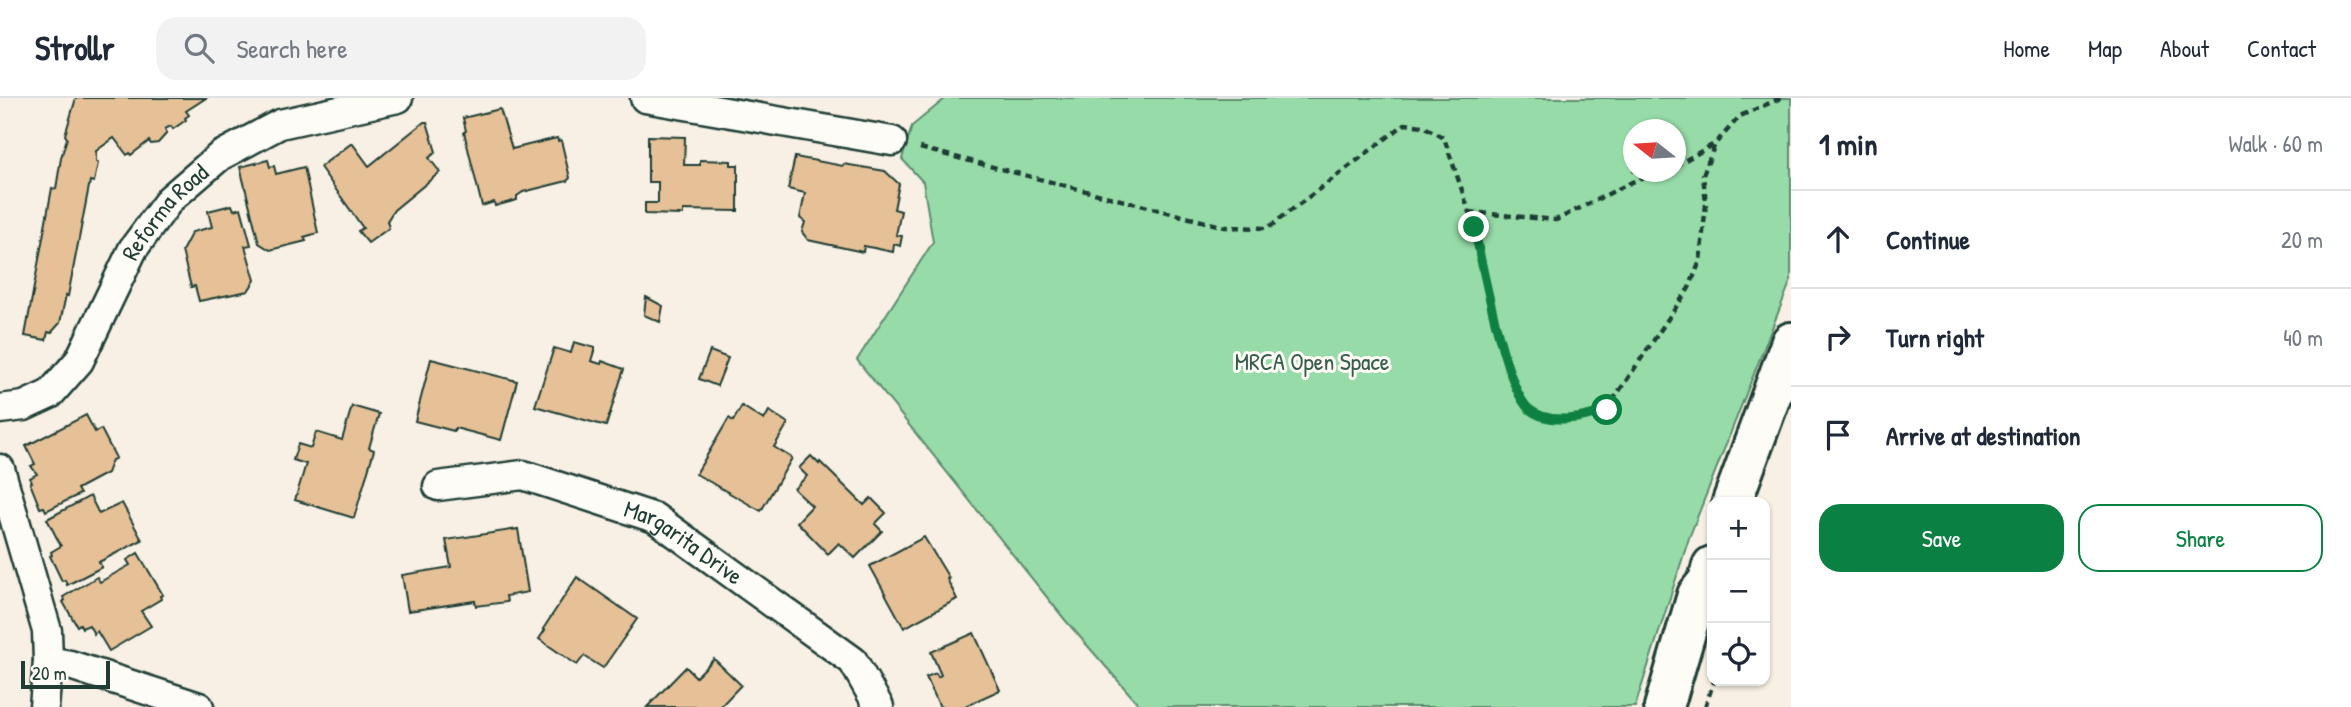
<!DOCTYPE html>
<meta charset="utf-8">
<style>
:root{--surface:#fff;--page:#f2f2f3;--text:#1f2937;--muted:#747a83;--line:#e0e1e3;--accent:#0b8043}
body{margin:0;font-family:"Patrick Hand",sans-serif;background:var(--page);color:var(--text)}
.controls{position:absolute;right:21px;bottom:21px;display:grid;overflow:hidden;border-radius:14px;box-shadow:0 2px 5px #0004}
.controls button{width:63px;height:63px;display:grid;place-items:center;padding:0;border:0;border-bottom:2px solid var(--line);background:var(--surface);color:var(--text);font:35px sans-serif}
.compass{position:absolute;left:1623px;top:21px;width:63px;height:63px;border-radius:50%;background:var(--surface);box-shadow:0 2px 5px #0004;rotate:287deg}
.scale{position:absolute;left:21px;bottom:18px;width:89px;box-sizing:border-box;padding-left:7px;border:4px solid #1f3d34;border-top:0;font-size:19px;line-height:24px;white-space:nowrap;color:#1f3d34;-webkit-text-stroke:5px #fdfcf7;paint-order:stroke}
.stop{position:absolute;width:21px;height:21px;margin:-16px;border:5px solid #0b8043;border-radius:50%;background:#fff}
.stop.end{background:#0b8043;border-color:#fff;box-shadow:0 2px 7px #0008}
.list{margin:0;padding:0;list-style:none}
h2{display:flex;justify-content:space-between;align-items:center;height:91px;margin:0;padding:0 28px;font-size:30px}
h2 small{font-size:23px;font-weight:400;color:var(--muted)}
.list li{display:grid;grid-template-columns:46px 1fr auto;gap:21px;align-items:center;box-sizing:border-box;height:98px;padding:0 28px;border-top:2px solid var(--line)}
.list b{display:block;font-size:26px;white-space:nowrap}
.list em{font-size:23px;font-style:normal;color:var(--muted)}
.actions{display:flex;gap:14px;padding:21px 28px}
.actions a{flex:1;padding:16px 0;border:2px solid var(--accent);border-radius:21px;text-align:center;font-size:24px;color:var(--accent)}
.actions .main{background:var(--accent);color:#fff}
.icon{flex:none;width:38px;height:38px;fill:none;stroke:currentColor;stroke-width:2;stroke-linecap:round;stroke-linejoin:round}
.map{position:relative;flex:none;width:1791px;height:609px;overflow:hidden}
header{display:flex;align-items:center;gap:42px;box-sizing:border-box;height:98px;padding:0 35px;background:var(--surface);border-bottom:2px solid var(--line)}
header strong{font-size:33px}
nav{display:flex;gap:38px;margin-inline-start:auto;font-size:24px}
.search{width:490px;height:63px;background:var(--page);display:flex;align-items:center;gap:18px;box-sizing:border-box;padding:0 24px;border-radius:21px;color:var(--muted);font-size:26px}
main{display:flex}
aside{flex:1;background:var(--surface)}
.map>svg:first-child{display:block}
</style>
<header>
<strong>Strollr</strong>
<div class="search"><svg class="icon" aria-label="search" viewBox="0 0 24 24"><circle cx="10" cy="10" r="6"/><path d="M15 15l6 6"/></svg>Search here</div>
<nav><a>Home</a><a>Map</a><a>About</a><a>Contact</a></nav>
</header>
<main>
<div class="map">
<svg width="1791" height="609" viewBox="0 0 1791 609">
<rect width="100%" height="100%" fill="#f8f0e4"/>
<filter id="ink" filterUnits="userSpaceOnUse"><feTurbulence type="fractalNoise" baseFrequency=".0143" numOctaves="2"/><feDisplacementMap in="SourceGraphic" scale="14" xChannelSelector="R" yChannelSelector="G"/><feConvolveMatrix kernelMatrix="1 2 1 2 8 2 1 2 1" color-interpolation-filters="sRGB"/></filter>
<g filter="url(#ink)">
<path fill="#97dca8" stroke="#5b8c6e" stroke-width="2" fill-rule="evenodd" d="M946,0h845v182l-102,258 -54,169h-494l-75,-86 -209,-261 76,-118 -10,-60 -21,-23 10,-33zM1633,32h42v42h-42z"/>
<g fill="#e6c197" stroke="#1f3d34" stroke-width="2">
<path d="M76,0h130l-20,13 3,4 -4,3 1,2 -13,9 -2,-3 -6,3 2,4 -9,10 -7,1 -2,-3 -18,14 -1,-2 -3,2 -13,-17 -18,13v11l2,1 -4,19 -4,-1 -22,115 -2,-1 -6,28 -9,10 -3,-1 -2,8 -21,-4 27,-148 4,1 5,-31 6,-20 -2,-3z"/>
<path d="M500,11l12,40 45,-11 1,3 3,-1 9,38 -3,3 -44,11 -6,4v4l-22,6 -1,-4 -12,4 -18,-74 2,-1 -3,-13z"/>
<path d="M424,24h3l9,30 -7,6 11,14 -46,38 -7,11 2,7 -21,15 -10,-12 5,-3 -43,-61 32,-24 17,23z"/>
<path d="M648,38l37,1 -1,28h16v-5l31,1v4h7v46l-55,-1v5l-38,-1v-11h13v-21h-10z"/>
<path d="M795,59l48,9 1,-2 41,7 14,13 -5,25 7,2 -5,24 6,1 -2,10 -6,-2 -1,8 -29,-6 -1,6 -55,-12 -6,-8 3,-10 -5,-4 5,-25 -17,-4z"/>
<path d="M268,62l2,7 4,-1 2,8 28,-7 14,66 -14,4 2,4 -36,9 -11,-7 -19,-76z"/>
<path d="M232,107l2,5 7,-2 10,37 -6,1 10,34 -7,11 -49,10 -4,-15 -4,1 -9,-36 10,-19 20,-5 -4,-16z"/>
<path d="M646,199l17,9 -3,16 -16,-7z"/>
<path d="M574,244l21,6 -4,13 10,3 1,-3 22,8 -18,57 -71,-20 19,-58 17,5z"/>
<path d="M710,253l18,7 -11,28 -18,-7z"/>
<path d="M431,261l86,22 -16,59 -46,-12 -1,3 -39,-10z"/>
<path d="M352,308l27,8 -10,34 5,2 -20,68 -59,-18 11,-36 -13,-4 5,-16 13,4 5,-16 26,8z"/>
<path d="M742,308l22,14 5,-9 19,12 -14,24 18,11 -31,53 -65,-37 33,-56 4,3z"/>
<path d="M86,317l9,17 6,-3 15,29 -4,2 -5,13 -30,16 3,5 -34,17 -2,-4 -4,1 -10,-25 2,-1 -2,-4 7,-4 -6,-8 4,-2 -9,-18z"/>
<path d="M811,358l8,8 1,-2 44,43 7,-7 15,15 -11,11 7,7 -27,27 -16,-15 -11,11 -31,-32 15,-16 -18,-17 13,-13 -8,-8z"/>
<path d="M90,398l9,18 23,-11 20,37 -43,22 3,5 -35,18 -2,-5 -3,1 -12,-25 2,-1 -1,-3 10,-6 -14,-27z"/>
<path d="M518,431l10,63 -22,4 1,6 -31,4 -1,-5 -67,10 -6,-36 49,-8 -5,-27z"/>
<path d="M924,439l25,41 -2,1 10,20 -53,29 -34,-62z"/>
<path d="M138,455l25,42 -3,1 1,3 -20,12 10,15 -42,25 -12,-20 -3,3 -5,-9 -7,3 -2,-4 -3,2 -14,-24 2,-2 -2,-3 34,-20 3,5 30,-17 -3,-5z"/>
<path d="M577,479l60,42 -34,49 -19,-12 -7,9 -38,-26 6,-9 -2,-1z"/>
<path d="M974,535l26,57 -33,15 1,2h-28l-14,-30 10,-4 2,4 3,-2 -10,-23z"/>
<path d="M714,561l27,26 -21,22h-73l39,-40 10,10z"/>
</g>
<g fill="none" stroke-linecap="round" stroke-linejoin="round">
<g stroke="#1f3d34" stroke-width="33">
<g id="minor">
<path d="M645,0l247,43"/>
<path id="s1" d="M0,311l24,-3 26,-12 29,-33 54,-112 37,-50 50,-43 60,-32 118,-26"/>
<path d="M0,371l47,162 1,30 -4,46"/>
<path id="s2" d="M438,388l85,-11 132,43 198,143 26,46"/>
<path d="M48,563l22,4 129,42"/>
</g>
</g>
<g stroke="#1f3d34" stroke-width="44">
<g id="secondary">
<path d="M1732,404l59,-160"/>
<path d="M1664,609l33,-112 11,-14 4,-15"/>
</g>
</g>
<g stroke="#1f3d34" stroke-width="4.5" stroke-dasharray="7 5" stroke-linecap="butt">
<path d="M920,50l305,79 43,1 137,-104 18,2 21,12c10,30 22,61 30,92 9,35 31,159 56,179 21,16 54,9 77,0l82,-121 11,-27 6,-57 -3,-29 12,-31 25,-28 41,-18"/>
<path d="M1675,68l39,-22"/>
<path d="M1469,114l87,8 76,-38 29,-10"/>
<path d="M1705,609l9,-26"/>
</g>
<use href="#minor" stroke="#fdfcf7" stroke-width="28"/>
<use href="#secondary" stroke="#fdfcf7" stroke-width="38"/>
</g>
</g>
<g fill="none" stroke-linecap="round" stroke-linejoin="round" filter="url(#ink)">
<path stroke="#0b8043" stroke-width="9" d="M1474,129c8,36 31,161 55,182 20,17 56,9 78,1"/>
</g>
<g text-anchor="middle" stroke-width="6" stroke-linejoin="round" paint-order="stroke">
<g font-size="24" fill="#1f3d34" stroke="#fdfcf7">
<text dy="8" stroke="none"><textPath href="#s1" startOffset="270">Reforma Road</textPath></text>
<text dy="8" stroke="none"><textPath href="#s2" startOffset="261">Margarita Drive</textPath></text>
</g>
<g font-size="24" fill="#375d4b" stroke="#fdfcf7">
<text x="1312" y="272">MRCA Open Space</text>
</g>
</g>
</svg>
<div class="controls">
<button>+</button>
<button>−</button>
<button><svg class="icon" aria-label="locate" viewBox="0 0 24 24"><circle cx="12" cy="12" r="6"/><path d="M12 2v4M12 18v4M2 12h4M18 12h4"/></svg></button>
</div>
<svg class="compass" viewBox="-18 -18 36 36"><path d="M0-13l5 13h-10z" fill="#e53935"/><path d="M0 13l5-13h-10z" fill="#747a83"/></svg>
<div class="scale">20 m</div>
<div class="stop" style="left:1607px;top:312px"></div>
<div class="stop end" style="left:1474px;top:129px"></div>
</div>
<aside>
<h2>1 min<small>Walk · 60 m</small></h2>
<ul class="list">
<li><svg class="icon" aria-label="ahead" viewBox="0 0 24 24"><path d="M12 20V5M6 11l6-6 6 6"/></svg><div><b>Continue</b></div><em>20 m</em></li>
<li><svg class="icon" aria-label="right" viewBox="0 0 24 24"><path d="M7 20v-9h11M14 6l5 5-5 5"/></svg><div><b>Turn right</b></div><em>40 m</em></li>
<li><svg class="icon" aria-label="arrive" viewBox="0 0 24 24"><path d="M6 21V4h12l-3 4 3 4H6"/></svg><div><b>Arrive at destination</b></div></li>
</ul>
<div class="actions"><a class="main">Save</a><a>Share</a></div>
</aside>
</main>
